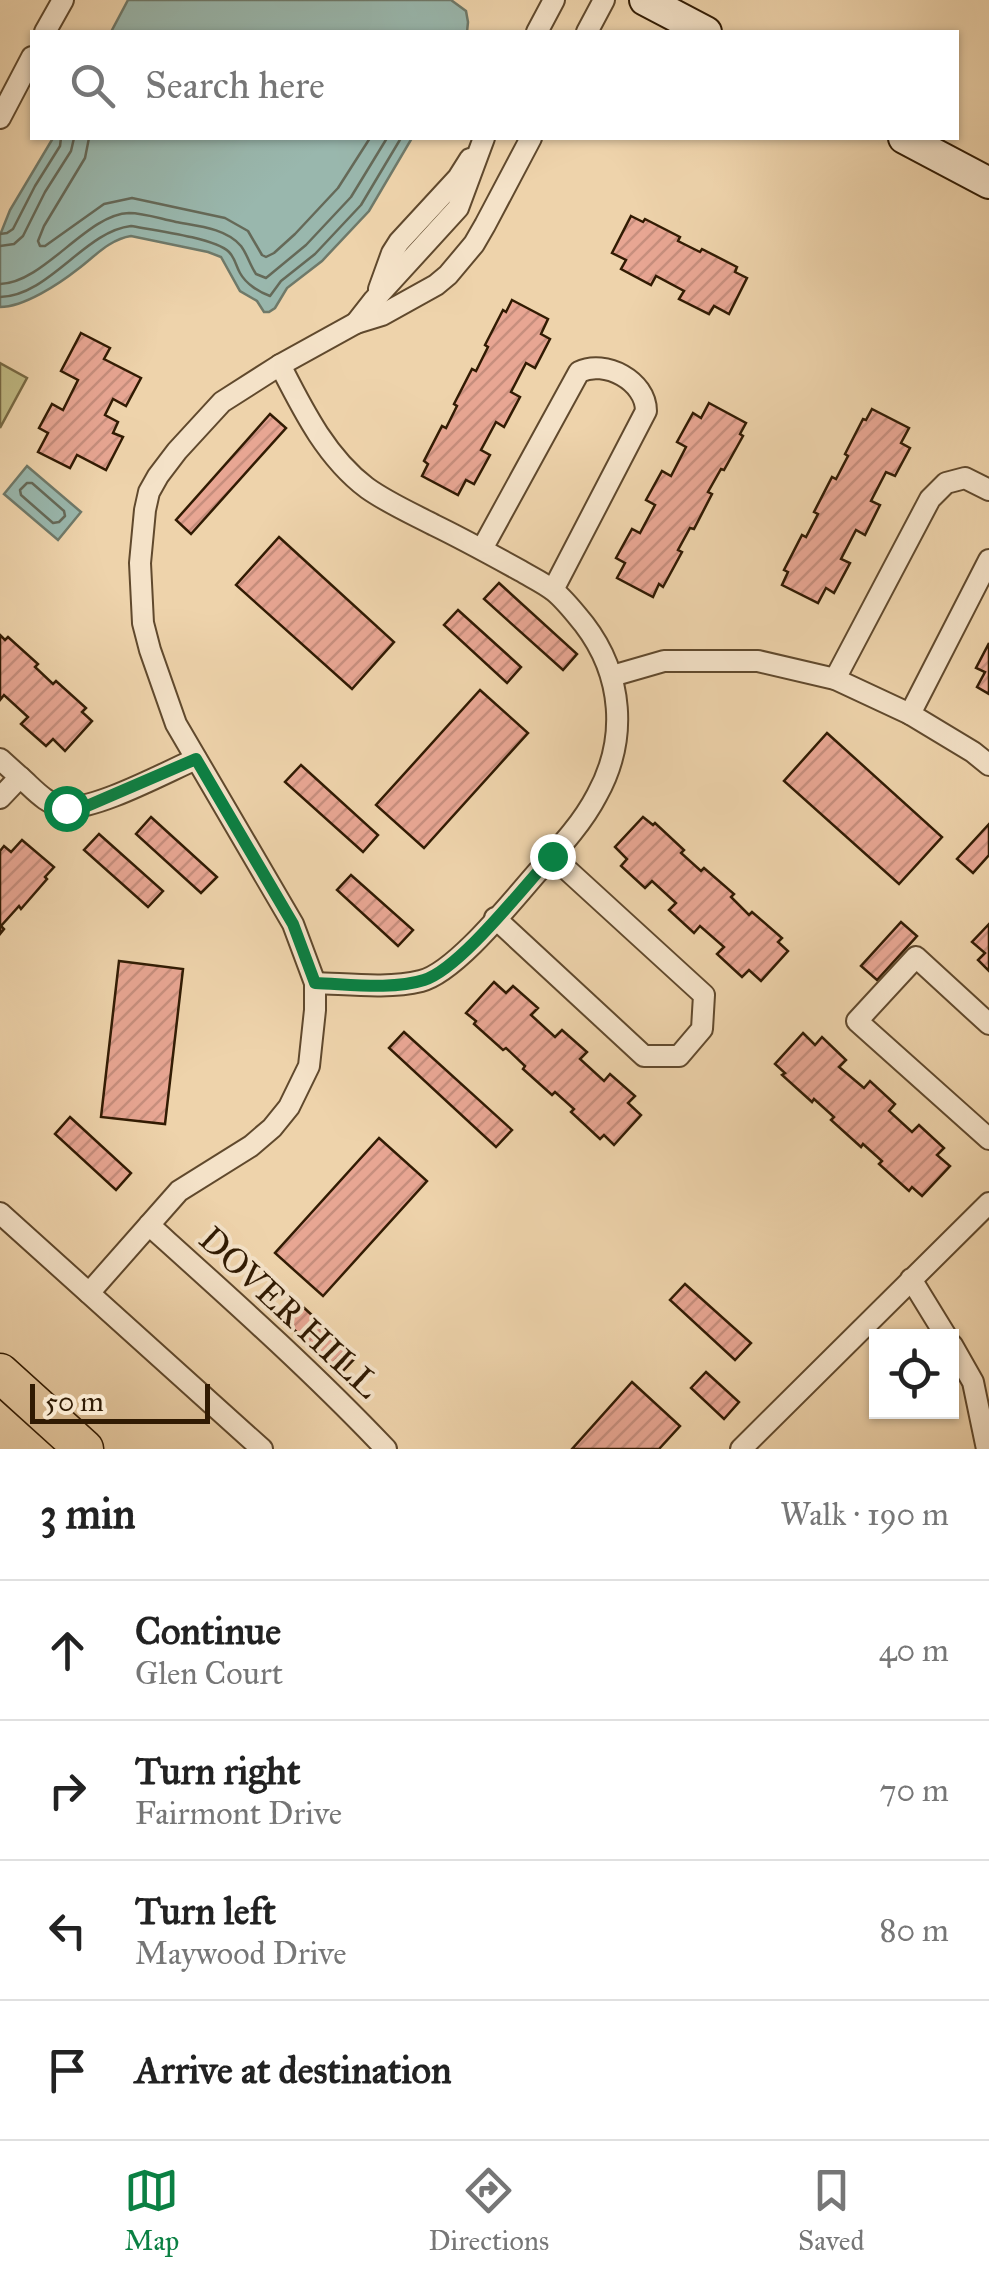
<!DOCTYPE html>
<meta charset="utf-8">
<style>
:root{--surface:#fff;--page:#f6f6f6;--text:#222;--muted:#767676;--line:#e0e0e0;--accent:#0b8043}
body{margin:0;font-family:"IM FELL Great Primer",serif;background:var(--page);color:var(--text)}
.controls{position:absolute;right:30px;bottom:30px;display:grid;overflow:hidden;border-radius:0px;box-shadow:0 2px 8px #0004}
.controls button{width:90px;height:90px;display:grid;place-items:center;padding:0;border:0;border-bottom:2px solid var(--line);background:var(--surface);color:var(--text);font:50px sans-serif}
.scale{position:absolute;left:30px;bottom:25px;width:180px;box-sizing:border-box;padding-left:10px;border:5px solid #311b03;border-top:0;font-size:28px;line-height:35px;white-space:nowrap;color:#311b03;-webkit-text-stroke:8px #f4e2c8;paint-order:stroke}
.stop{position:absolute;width:30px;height:30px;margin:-22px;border:8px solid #0b8043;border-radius:50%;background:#fff}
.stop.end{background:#0b8043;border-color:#fff;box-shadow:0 2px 10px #0008}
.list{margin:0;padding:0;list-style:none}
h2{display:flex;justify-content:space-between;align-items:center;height:130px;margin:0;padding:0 40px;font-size:42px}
h2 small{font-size:32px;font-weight:400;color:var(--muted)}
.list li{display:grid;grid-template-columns:65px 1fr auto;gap:30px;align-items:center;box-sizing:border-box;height:140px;padding:0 40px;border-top:2px solid var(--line)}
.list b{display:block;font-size:38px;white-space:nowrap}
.list p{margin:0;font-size:32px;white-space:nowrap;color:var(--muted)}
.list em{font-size:32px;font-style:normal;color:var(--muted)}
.icon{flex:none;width:55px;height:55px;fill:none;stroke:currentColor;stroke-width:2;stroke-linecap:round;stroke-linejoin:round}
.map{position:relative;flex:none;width:989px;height:1449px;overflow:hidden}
.search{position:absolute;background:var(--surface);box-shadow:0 2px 8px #0004;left:30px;right:30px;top:30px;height:110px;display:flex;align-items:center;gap:25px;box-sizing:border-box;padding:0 35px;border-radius:0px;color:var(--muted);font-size:38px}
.sheet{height:690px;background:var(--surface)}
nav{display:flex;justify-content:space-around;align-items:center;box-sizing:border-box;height:140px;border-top:2px solid var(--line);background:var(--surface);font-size:28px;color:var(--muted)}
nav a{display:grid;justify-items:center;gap:5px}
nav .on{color:var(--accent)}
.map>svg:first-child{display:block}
</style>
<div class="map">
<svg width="989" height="1449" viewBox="0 0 989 1449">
<defs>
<pattern id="building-hatch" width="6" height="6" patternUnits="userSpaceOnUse" patternTransform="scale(2.5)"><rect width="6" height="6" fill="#e8a693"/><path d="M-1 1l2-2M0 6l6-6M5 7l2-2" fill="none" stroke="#c78e7d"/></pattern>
</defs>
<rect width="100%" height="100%" fill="#eed3ab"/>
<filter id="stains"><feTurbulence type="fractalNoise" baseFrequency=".002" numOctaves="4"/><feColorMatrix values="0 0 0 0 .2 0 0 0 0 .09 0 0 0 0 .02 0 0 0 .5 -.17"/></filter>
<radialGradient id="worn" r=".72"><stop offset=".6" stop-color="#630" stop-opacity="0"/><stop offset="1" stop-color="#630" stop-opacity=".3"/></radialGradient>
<path fill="#c0ba84" stroke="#786a44" stroke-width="2.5" d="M0,363l27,15 -27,50z"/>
<g fill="#99b7ad" stroke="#6f7969" stroke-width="2.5">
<path d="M128,0h323l15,11 2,11 -1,10h-356z"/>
<path d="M53,138h359l-43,73 -47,50 -35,27 -12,20 -6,4h-5l-7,-11 -17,-10 -19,-34 -13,-5 -77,-16c-21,3 -37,21 -53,33 -19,15 -54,38 -78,38v-72l10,-25z"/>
<path d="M27,466l54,46 -23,28 -54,-46z"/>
</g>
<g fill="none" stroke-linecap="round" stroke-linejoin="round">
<g stroke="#656958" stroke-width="2.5">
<path d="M89,138l-4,20 -41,68 -6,15 2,5h5l59,-42 28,-6 93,20 23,13 14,24 4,2 8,-4 21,-19 43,-46 32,-50"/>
<path d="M0,234l7,-1 6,-4 22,-43 25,-40 1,-8"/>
<path d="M0,246l14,-2 9,-8 22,-44 26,-41 3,-13"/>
<path d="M0,284c44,-1 87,-70 129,-71 15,0 32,6 47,9 21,4 50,6 65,24 6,8 9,19 15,28l10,4 40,-33 45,-48 36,-59"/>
<path d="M0,297c49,-1 85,-66 131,-71 22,4 84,12 98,26 6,6 7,14 11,21 6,11 19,19 30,23l11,-15 34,-27 46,-49 40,-67"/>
<path d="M27,483h5l32,28 1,5 -6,6 -6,1 -32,-28 -1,-5z"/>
</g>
</g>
<g fill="url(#building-hatch)" stroke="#311b03" stroke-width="2.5">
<path d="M631,216l12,6 2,-3 35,18 -2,4 22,11 2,-3 35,18 -2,5 12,6 -18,36 -15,-8 -5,8 -30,-15 5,-8 -28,-15 -5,9 -30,-16 5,-9 -14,-7z"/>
<path d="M512,300l36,19 -7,15 9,5 -15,29 -9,-5 -15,29 9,5 -16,30 -8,-5 -15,28 9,5 -16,29 -8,-4 -8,15 -36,-19 6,-12 -4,-3 18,-35 4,2 11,-22 -3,-2 18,-35 4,2 12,-24 -3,-2 18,-35 3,2z"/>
<path d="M81,333l29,15 -6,11 37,19 -15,28 -13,-7 -8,16 13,7 -5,11 10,4 -17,33 -29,-15 -7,13 -32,-16 10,-19 -9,-5 13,-24 11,6 15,-30 -17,-9z"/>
<path d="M709,403l37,20 -6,11 3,2 -19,34 -3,-1 -13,23 4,2 -18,35 -4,-1 -12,22 4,2 -19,35 -4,-3 -6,13 -36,-19 8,-15 -9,-5 16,-29 8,4 15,-28 -9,-5 16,-29 9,5 15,-29 -9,-5 16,-29 8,5z"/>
<path d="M872,409l37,19 -8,15 9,5 -15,28 -9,-4 -15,29 9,4 -15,30 -9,-5 -15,29 9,4 -16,30 -8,-5 -8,15 -36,-18 6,-13 -4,-2 18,-35 4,2 12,-23 -4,-2 18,-35 4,2 12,-23 -3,-2 18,-35 3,1z"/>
<path d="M270,414l16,14 -95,106 -15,-14z"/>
<path d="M279,537l115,105 -42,47 -116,-104z"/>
<path d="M499,583l78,71 -14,16 -79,-71z"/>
<path d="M458,610l63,57 -14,16 -63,-58z"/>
<path d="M0,635l5,5 3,-3 30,27 -3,3 18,17 3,-3 30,27 -4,4 10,9 -27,30 -12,-12 -7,7 -25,-22 7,-7 -24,-22 -4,5z"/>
<path d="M989,643v51l-12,-7 8,-15 -9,-4z"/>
<path d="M480,690l48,43 -104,115 -48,-43z"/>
<path d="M827,733l115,104 -43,47 -115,-103z"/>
<path d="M301,765l77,70 -15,17 -78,-70z"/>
<path d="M151,817l66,60 -16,16 -65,-59z"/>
<path d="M643,817l10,8 2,-2 29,27 -3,3 20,18 3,-3 30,26 -3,3 18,18 3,-3 30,26 -4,4 10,9 -27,30 -12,-11 -7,7 -25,-23 7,-7 -24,-21 -6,7 -25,-23 7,-7 -24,-22 -7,7 -24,-22 6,-7 -12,-12z"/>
<path d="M989,824v31l-16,18 -16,-14z"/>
<path d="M99,834l64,57 -15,16 -64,-57z"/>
<path d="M22,840l32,27 -9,10 2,2 -26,30 -2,-3 -18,20 3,3 -4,5v-83l4,-5 7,6z"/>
<path d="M351,875l62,55 -15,16 -61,-56z"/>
<path d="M901,922l16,14 -40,44 -16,-14z"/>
<path d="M989,924v47l-11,-11 7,-7 -13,-11z"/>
<path d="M119,961l64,8 -18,155 -64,-7z"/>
<path d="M494,982l12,11 7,-7 25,22 -7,7 24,22 7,-7 25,22 -7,7 24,22 6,-7 25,22 -7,7 13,12 -27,30 -10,-10 -4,4 -29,-27 3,-3 -19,-17 -3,3 -29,-26 2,-3 -19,-18 -3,2 -29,-26 2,-3 -10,-8z"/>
<path d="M404,1032l108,98 -16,17 -107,-99z"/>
<path d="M803,1033l12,12 7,-8 24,23 -7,7 25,21 6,-7 25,23 -6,7 23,21 7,-7 25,23 -7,7 13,11 -28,30 -10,-9 -3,4 -30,-27 3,-3 -19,-17 -2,3 -30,-27 3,-3 -20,-18 -2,3 -30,-27 3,-2 -10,-9z"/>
<path d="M70,1117l61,56 -15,17 -61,-56z"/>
<path d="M379,1138l48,43 -104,115 -48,-43z"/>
<path d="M685,1284l66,59 -16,17 -65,-60z"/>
<path d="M291,1296l66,60 -16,17 -65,-60z"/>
<path d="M706,1372l33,30 -15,17 -33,-31z"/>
<path d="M632,1382l48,44 -21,23h-87z"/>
</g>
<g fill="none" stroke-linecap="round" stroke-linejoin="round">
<g stroke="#60492d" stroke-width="24">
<g id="street">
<path d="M45,32l18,-32"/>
<path d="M537,32l17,-32"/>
<path d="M587,32l17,-32"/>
<path d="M0,118l32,-61"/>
<path d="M379,289l13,-36 7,-11 59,-64 12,-19"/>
<path d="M356,323l18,-23 84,-92 26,-70"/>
<path d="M280,365c23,45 46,92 87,123 21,15 44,25 67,37 29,14 58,30 87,46 10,6 23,12 33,20 11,9 21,22 30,33 39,51 44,115 13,171 -14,27 -35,50 -55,72 -27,30 -85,105 -121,114 -33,8 -72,3 -106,2"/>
<path d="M482,549l97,-177c26,-13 67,9 67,39l-93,179"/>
<path d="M612,676l52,-15h94l77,18 75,35 63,38 16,13"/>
<path d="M835,679l95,-180 16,-16 19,-5 24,12"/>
<path d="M910,714l79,-154"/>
<path d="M0,759l20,18 -20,21"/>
<path d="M20,777c13,11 26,28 45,30 29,4 101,-35 131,-48"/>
<path d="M495,918l149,138h35l23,-27 2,-34 -152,-139"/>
<path d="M989,1024l-73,-67 -59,64 132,118"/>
<path d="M0,1213l262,236"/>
<path d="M149,1225c81,73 162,145 237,224"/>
<path d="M911,1279l35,57"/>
<path d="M89,1293l90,-102 72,-45 21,-18 17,-21 20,-41 6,-56v-27l-22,-59 -117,-200 -26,-74 -7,-27 -3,-60 5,-53 4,-18 9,-16 19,-25 45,-49 58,-37 76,-42 26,-8 54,-30 12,-10 26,-31 11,-19 46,-87"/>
<path d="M952,1345l21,37 14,67"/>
<path d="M741,1449l248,-246"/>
</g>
</g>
<g stroke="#311b03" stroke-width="34">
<g id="secondary">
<path d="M645,0l61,32"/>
<path d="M904,138l85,45"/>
</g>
</g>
<g stroke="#311b03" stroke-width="41">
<path id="highway" d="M0,1373l84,76"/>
</g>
<use href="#street" stroke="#f4e2c8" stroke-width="20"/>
<use href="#secondary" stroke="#f4e2c8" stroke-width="30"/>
<use href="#highway" stroke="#eed3ab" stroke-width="38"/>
</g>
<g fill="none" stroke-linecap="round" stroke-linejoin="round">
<path stroke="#0b8043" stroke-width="12" d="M66,808l21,-2 109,-47 97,165 22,59c33,1 78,7 109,-3 36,-11 100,-94 128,-124"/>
</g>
<g text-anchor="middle" stroke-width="8" stroke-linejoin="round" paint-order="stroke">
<g font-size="35" fill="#311b03" stroke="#f4e2c8">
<text transform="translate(290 1312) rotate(43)" y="12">DOVER HILL</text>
</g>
</g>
<rect width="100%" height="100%" filter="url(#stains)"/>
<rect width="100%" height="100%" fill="url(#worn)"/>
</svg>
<div class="controls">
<button><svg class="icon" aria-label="locate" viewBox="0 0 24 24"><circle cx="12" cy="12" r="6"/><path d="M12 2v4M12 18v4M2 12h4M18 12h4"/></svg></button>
</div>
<div class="scale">50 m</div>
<div class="stop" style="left:66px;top:808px"></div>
<div class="stop end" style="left:552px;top:856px"></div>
<div class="search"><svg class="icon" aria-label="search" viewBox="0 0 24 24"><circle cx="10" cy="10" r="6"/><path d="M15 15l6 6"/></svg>Search here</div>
</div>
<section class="sheet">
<h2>3 min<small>Walk · 190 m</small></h2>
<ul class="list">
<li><svg class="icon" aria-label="ahead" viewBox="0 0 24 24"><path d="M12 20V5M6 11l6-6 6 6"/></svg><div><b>Continue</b><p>Glen Court</p></div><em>40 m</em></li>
<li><svg class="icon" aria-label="right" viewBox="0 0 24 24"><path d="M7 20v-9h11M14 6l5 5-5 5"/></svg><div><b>Turn right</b><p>Fairmont Drive</p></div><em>70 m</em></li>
<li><svg class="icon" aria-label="left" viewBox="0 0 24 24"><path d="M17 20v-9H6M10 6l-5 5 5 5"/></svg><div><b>Turn left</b><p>Maywood Drive</p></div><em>80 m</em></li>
<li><svg class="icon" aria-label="arrive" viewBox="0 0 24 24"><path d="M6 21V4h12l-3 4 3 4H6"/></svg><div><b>Arrive at destination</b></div></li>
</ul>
</section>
<nav>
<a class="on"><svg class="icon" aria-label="map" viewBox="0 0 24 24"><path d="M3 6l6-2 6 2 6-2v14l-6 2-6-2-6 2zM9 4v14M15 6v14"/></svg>Map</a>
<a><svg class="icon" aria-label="directions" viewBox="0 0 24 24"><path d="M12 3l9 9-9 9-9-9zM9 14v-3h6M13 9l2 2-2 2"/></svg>Directions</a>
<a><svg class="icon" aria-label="saved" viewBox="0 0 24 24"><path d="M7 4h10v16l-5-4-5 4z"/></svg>Saved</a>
</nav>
